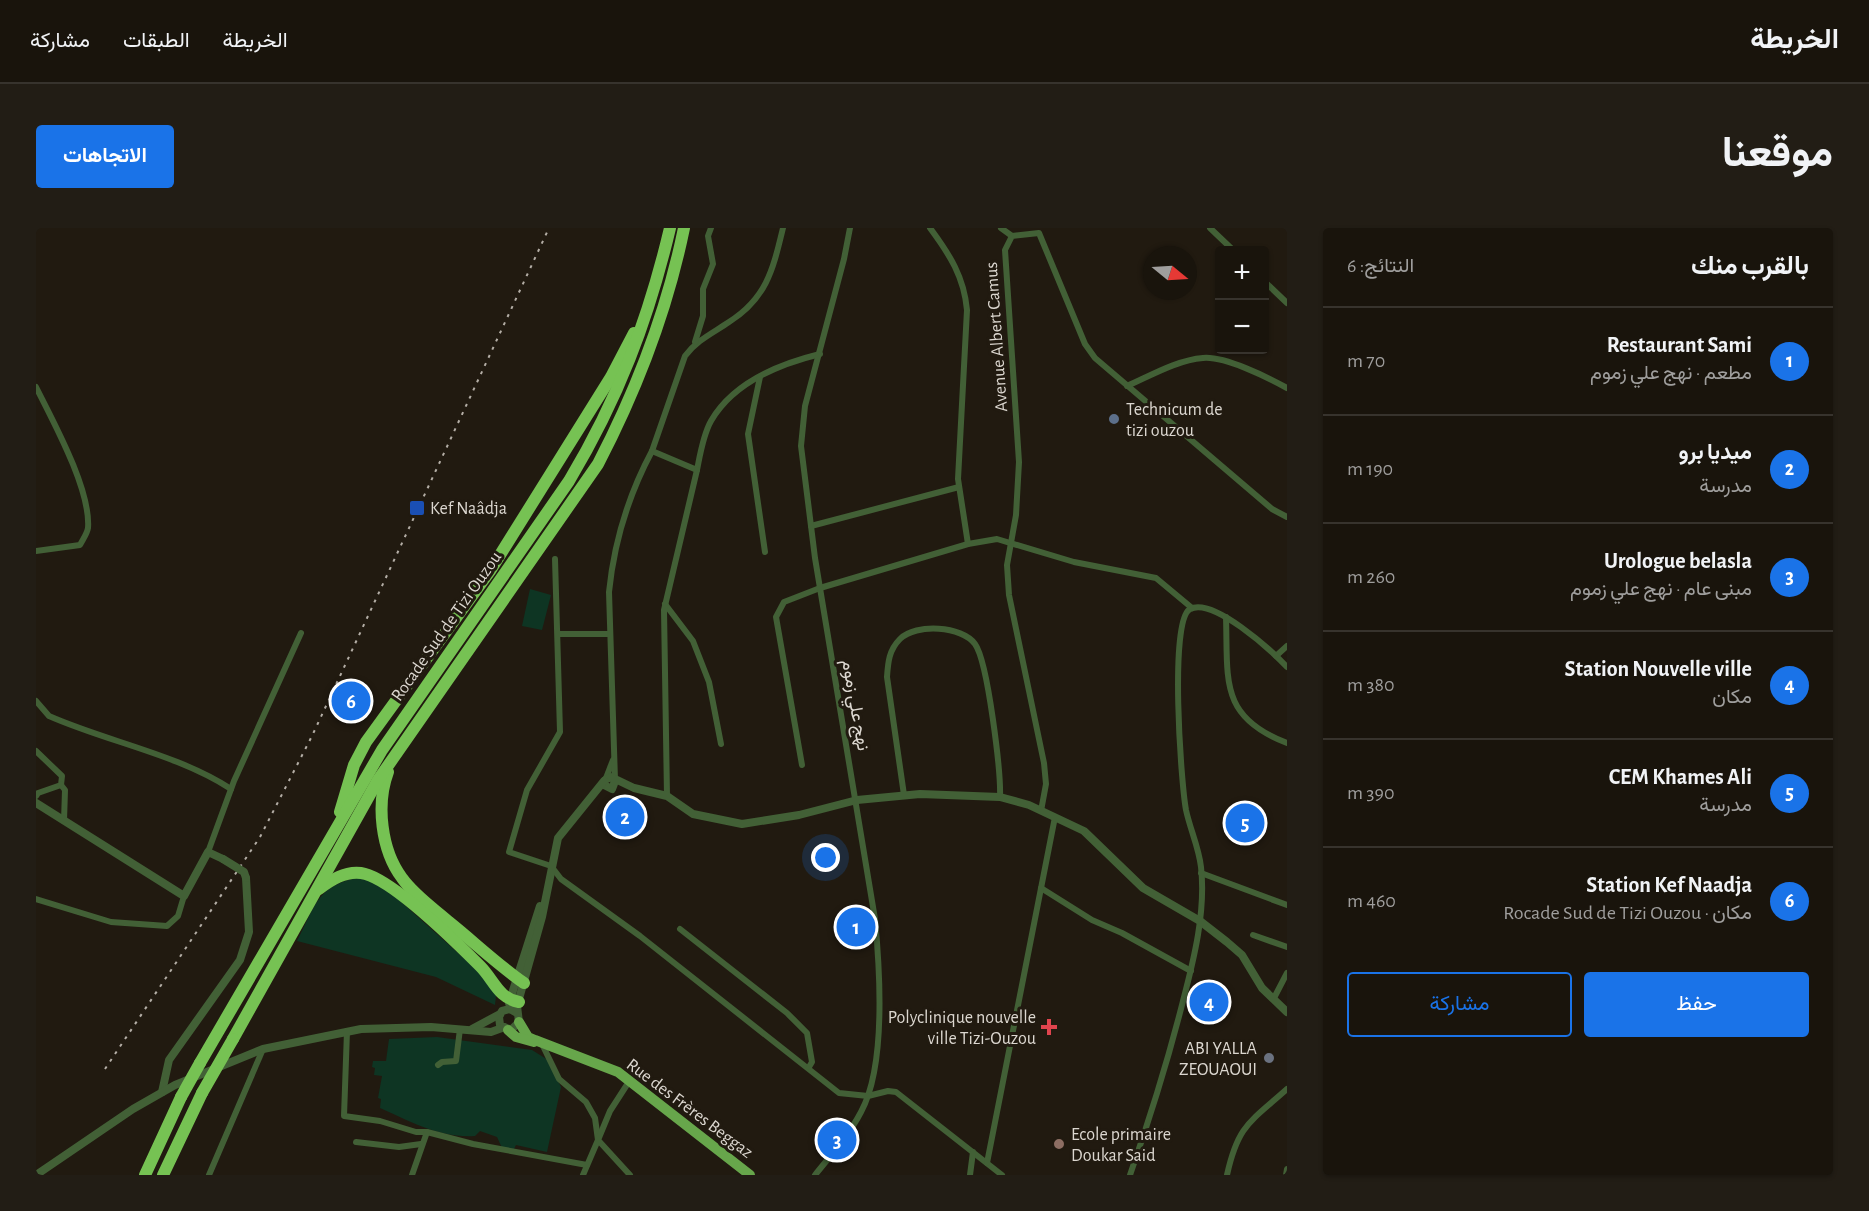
<!DOCTYPE html>
<html lang="ar">
<meta charset="utf-8">
<style>
:root{--surface:#19140c;--page:#221d15;--text:#f1f3f6;--muted:#9f9e9d;--line:#37332d;--accent:#1a73e8}
body{margin:0;font-family:"Alegreya Sans",Vazirmatn,sans-serif;background:var(--page);color:var(--text);direction:rtl}
.controls{position:absolute;right:18px;top:18px;display:grid;overflow:hidden;border-radius:6px;box-shadow:0 2px 4px #0004}
.controls button{width:54px;height:54px;display:grid;place-items:center;padding:0;border:0;border-bottom:2px solid var(--line);background:var(--surface);color:var(--text);font:30px sans-serif}
.compass{position:absolute;left:1107px;top:18px;width:54px;height:54px;border-radius:50%;background:var(--surface);box-shadow:0 2px 4px #0004;rotate:108deg}
.you{position:absolute;left:790px;top:630px;width:21px;height:21px;margin:-15px;border:4px solid #fff;border-radius:50%;background:#1a73e8;box-shadow:0 0 0 9px #1a73e833}
.badge{display:grid;place-items:center;width:39px;height:39px;border-radius:50%;background:var(--accent);color:#fff;font-size:20px;font-weight:700}
.pin{position:absolute;translate:-50% -50%;border:3px solid #fff;box-shadow:0 2px 6px #0006}
.list{margin:0;padding:0;list-style:none}
h2{display:flex;justify-content:space-between;align-items:center;height:78px;margin:0;padding:0 24px;font-size:26px}
h2 small{font-size:20px;font-weight:400;color:var(--muted)}
.list li{display:grid;grid-template-columns:39px 1fr auto;gap:18px;align-items:center;box-sizing:border-box;height:108px;padding:0 24px;border-top:2px solid var(--line)}
.list b{display:block;font-size:22px;white-space:nowrap}
.list p{margin:0;font-size:20px;white-space:nowrap;color:var(--muted)}
.list em{font-size:20px;font-style:normal;color:var(--muted)}
.actions{display:flex;gap:12px;padding:18px 24px}
.actions a{flex:1;padding:14px 0;border:2px solid var(--accent);border-radius:6px;text-align:center;font-size:21px;color:var(--accent)}
.actions .main{background:var(--accent);color:#fff}
.map{position:relative;flex:none;width:1251px;height:947px;overflow:hidden;direction:ltr;border-radius:6px}
header{display:flex;align-items:center;gap:36px;box-sizing:border-box;height:84px;padding:0 30px;background:var(--surface);border-bottom:2px solid var(--line)}
header strong{font-size:28px}
nav{display:flex;gap:33px;margin-inline-start:auto;font-size:21px}
.intro{display:flex;align-items:center;justify-content:space-between;box-sizing:border-box;height:144px;padding:0 36px}
h1{margin:0;font-size:42px}
.button{padding:15px 27px;border-radius:6px;background:var(--accent);color:#fff;font-size:21px;font-weight:700}
main{display:flex;gap:36px;padding:0 36px}
aside{flex:1;background:var(--surface);border-radius:6px;box-shadow:0 2px 4px #0004}
.map>svg:first-child{display:block}
</style>
<header>
<strong>الخريطة</strong>
<nav><a>الخريطة</a><a>الطبقات</a><a>مشاركة</a></nav>
</header>
<div class="intro"><h1>موقعنا</h1><a class="button">الاتجاهات</a></div>
<main>
<aside>
<h2>بالقرب منك<small>النتائج: 6</small></h2>
<ul class="list">
<li><span class="badge">1</span><div><b>Restaurant Sami</b><p>مطعم · نهج علي زموم</p></div><em>70 m</em></li>
<li><span class="badge">2</span><div><b>ميديا برو</b><p>مدرسة</p></div><em>190 m</em></li>
<li><span class="badge">3</span><div><b>Urologue belasla</b><p>مبنى عام · نهج علي زموم</p></div><em>260 m</em></li>
<li><span class="badge">4</span><div><b>Station Nouvelle ville</b><p>مكان</p></div><em>380 m</em></li>
<li><span class="badge">5</span><div><b>CEM Khames Ali</b><p>مدرسة</p></div><em>390 m</em></li>
<li><span class="badge">6</span><div><b>Station Kef Naadja</b><p>مكان · Rocade Sud de Tizi Ouzou</p></div><em>460 m</em></li>
</ul>
<div class="actions"><a class="main">حفظ</a><a>مشاركة</a></div>
</aside>
<div class="map">
<svg width="1251" height="947" viewBox="0 0 1251 947">
<rect width="100%" height="100%" fill="#211a10"/>
<g fill="#0e3523">
<path d="M494,361l21,6 -9,35 -20,-4z"/>
<path d="M325,649l18,5 107,96 10,18 -1,9 -59,-28 -139,-36c19,-37 20,-56 64,-64z"/>
<path d="M401,809l95,13 16,10 13,27 -14,65 -31,-7 -3,6 -11,-3 -5,-11 -17,-6 -5,5c-36,2 -63,-14 -95,-28l1,-9 -3,-1 4,-22 -8,-1 1,-7 -3,-1 1,-6h13l3,-22z"/>
</g>
<g fill="none" stroke-linecap="round" stroke-linejoin="round">
<g stroke="#426036" stroke-width="6">
<path d="M747,0c-10,41 -16,70 -54,94 -16,11 -32,18 -44,34l-33,95 45,19c3,-15 6,-35 14,-49 22,-38 68,-57 109,-67"/>
<path d="M894,0c20,27 34,49 37,82l-9,169 10,65"/>
<path d="M965,0l11,8"/>
<path d="M1174,0l23,22"/>
<path d="M1228,53l23,22"/>
<path d="M659,114l8,-26v-27l10,-25 -5,-28 3,-8"/>
<path d="M724,149l-12,57 17,118"/>
<path d="M1091,158c23,-10 50,-26 76,-28 22,-2 64,19 84,30"/>
<path d="M0,159c17,34 55,103 52,141 -1,6 -5,11 -8,17l-44,6"/>
<path d="M775,298l148,-39"/>
<path d="M519,331l5,173 -33,58 -18,62 42,14 10,13 79,57 199,157 29,3 20,-5 8,1 106,83"/>
<path d="M629,376l28,37 16,41 12,62"/>
<path d="M1190,389c2,63 -7,100 61,126"/>
<path d="M522,406h51"/>
<path d="M1240,428l11,-10"/>
<path d="M0,473l13,15c59,26 128,38 182,73"/>
<path d="M0,523l26,25 -1,9 -23,8 -2,3"/>
<path d="M766,537l-26,-148 8,-15 36,-14 148,-44 29,-5 77,23 82,16 36,30"/>
<path d="M570,550l7,-18"/>
<path d="M579,552l-6,-188c5,-49 20,-98 43,-141"/>
<path d="M25,557l4,5 -1,31"/>
<path d="M868,567l-17,-118c1,-15 2,-27 13,-38 16,-16 62,-13 75,5 13,18 26,129 25,153"/>
<path d="M631,568l-3,-186 33,-140"/>
<path d="M1005,583l5,-27 -2,-21 -35,-168 -2,-30 9,-50 3,-53 -14,-212 7,-14 27,-3 46,111 10,14 177,151 15,8"/>
<path d="M172,624l26,-71 67,-148"/>
<path d="M1165,645l86,32"/>
<path d="M1005,660l51,32 30,13 69,38"/>
<path d="M0,671l75,23 56,4 11,-10 6,-20"/>
<path d="M644,701l107,84 20,20 5,29 -3,5"/>
<path d="M1217,707l34,12"/>
<path d="M1238,770l13,-25"/>
<path d="M311,803l-3,85 36,5 36,11h11l46,12 114,21"/>
<path d="M506,816l17,35 27,23 9,16 3,22 -15,35"/>
<path d="M402,837l4,-3 14,-1 4,-32"/>
<path d="M594,852l-20,31 -12,29 32,35"/>
<path d="M320,914l43,5 22,-3"/>
<path d="M951,935l68,-346"/>
<path d="M173,947l54,-126"/>
<path d="M376,947l15,-43"/>
<path d="M779,947c16,-20 34,-40 46,-63 25,-46 19,-141 14,-193l-60,-361 -14,-112 4,-40 39,-147 6,-31"/>
<path d="M934,947l3,-23"/>
<path d="M1094,947c20,-57 38,-115 53,-174 11,-42 23,-90 18,-134 -2,-19 -11,-38 -15,-57 -5,-27 -17,-190 4,-201 23,-12 81,41 97,58"/>
<path d="M1191,947c11,-50 23,-53 60,-86"/>
<path d="M1250,947l1,-6"/>
</g>
<g stroke="#426036" stroke-width="8">
<path d="M579,553l-3,8 -8,-4 1,-5 6,-3 23,11 33,8 26,18 49,10 57,-9 58,-15 63,-6 80,3 29,8 55,26 59,57 57,33 27,21 15,13 20,33 25,24"/>
<path d="M0,575l148,93 24,-44 15,7"/>
<path d="M473,775l31,-97"/>
<path d="M481,785l-7,-4 -8,2 -3,6 1,8 11,5 8,-8 -2,-16 25,-89 16,-79 46,-57"/>
<path d="M436,801l28,-15"/>
<path d="M126,864l7,-32 71,-100 9,-28 -3,-54"/>
<path d="M0,947l97,-66 42,-24 88,-36 98,-20 70,-2 60,5 11,-4"/>
</g>
<g stroke="#67a64b" stroke-width="10">
<path d="M483,794l9,15 7,3 83,32 132,103"/>
<path d="M472,802l8,7 18,5"/>
</g>
<g stroke="#76c253" stroke-width="12">
<path d="M352,544c-12,32 -7,78 14,106 12,17 31,30 47,44 25,20 49,43 75,61"/>
<path d="M304,584l14,-47 12,-23 124,-171 121,-194 23,-44"/>
<path d="M283,661c12,-9 26,-18 42,-16 29,4 96,70 119,93 14,14 18,32 39,36"/>
<path d="M197,811l145,-259 220,-316c39,-75 69,-153 86,-236"/>
<path d="M164,835l182,-313 187,-269c49,-82 79,-160 101,-253"/>
<path d="M109,947l36,-78"/>
<path d="M127,947l39,-82"/>
</g>
<path stroke="#b4aea6" stroke-width="2" stroke-dasharray="3 6" stroke-linecap="butt" d="M69,841l155,-232 52,-101 237,-508"/>
<path stroke="#426036" stroke-width="8" d="M187,631l21,13 2,6"/>
<g stroke="#76c253" stroke-width="12">
<path d="M166,865l31,-54"/>
<path d="M145,869l19,-34"/>
</g>
</g>
<circle fill="#5c6f8a" stroke="#211a10" stroke-width="2" cx="1078" cy="191" r="6"/>
<rect fill="#1a4fb4" stroke="#211a10" stroke-width="2" x="373" y="272" width="16" height="16" rx="3"/>
<path fill="#e0444e" stroke="#211a10" stroke-width="2" d="M1010 790h6v6h6v6h-6v6h-6v-6h-6v-6h6z"/>
<circle fill="#6b7280" stroke="#211a10" stroke-width="2" cx="1233" cy="830" r="6"/>
<circle fill="#8d6e63" stroke="#211a10" stroke-width="2" cx="1023" cy="916" r="6"/>
<g text-anchor="middle" stroke-width="6" stroke-linejoin="round" paint-order="stroke">
<g font-size="18" fill="#dcd7d0" stroke="#211a10">
<text transform="translate(960 109) rotate(-94)" y="6">Avenue Albert Camus</text>
<text transform="translate(410 398) rotate(-55)" y="6">Rocade Sud de Tizi Ouzou</text>
<text transform="translate(820 477) rotate(80)" y="6">نهج علي زموم</text>
<text transform="translate(654 880) rotate(37)" y="6">Rue des Frères Beggaz</text>
</g>
<g font-size="18" fill="#dcd7d0" stroke="#211a10" text-anchor="start">
<text x="1090" y="187">Technicum de<tspan x="1090" dy="21">tizi ouzou</tspan></text>
<text x="394" y="286">Kef Naâdja</text>
<text x="1000" y="795" text-anchor="end">Polyclinique nouvelle<tspan x="1000" dy="21">ville Tizi-Ouzou</tspan></text>
<text x="1221" y="826" text-anchor="end">ABI YALLA<tspan x="1221" dy="21">ZEOUAOUI</tspan></text>
<text x="1035" y="912">Ecole primaire<tspan x="1035" dy="21">Doukar Said</tspan></text>
</g>
</g>
</svg>
<div class="controls">
<button>+</button>
<button>−</button>
</div>
<svg class="compass" viewBox="-18 -18 36 36"><path d="M0-13l5 13h-10z" fill="#e53935"/><path d="M0 13l5-13h-10z" fill="#9f9e9d"/></svg>
<div class="you"></div>
<div class="pin badge" style="left:820px;top:699px">1</div>
<div class="pin badge" style="left:589px;top:589px">2</div>
<div class="pin badge" style="left:801px;top:912px">3</div>
<div class="pin badge" style="left:1173px;top:774px">4</div>
<div class="pin badge" style="left:1209px;top:595px">5</div>
<div class="pin badge" style="left:315px;top:473px">6</div>
</div>
</main>
